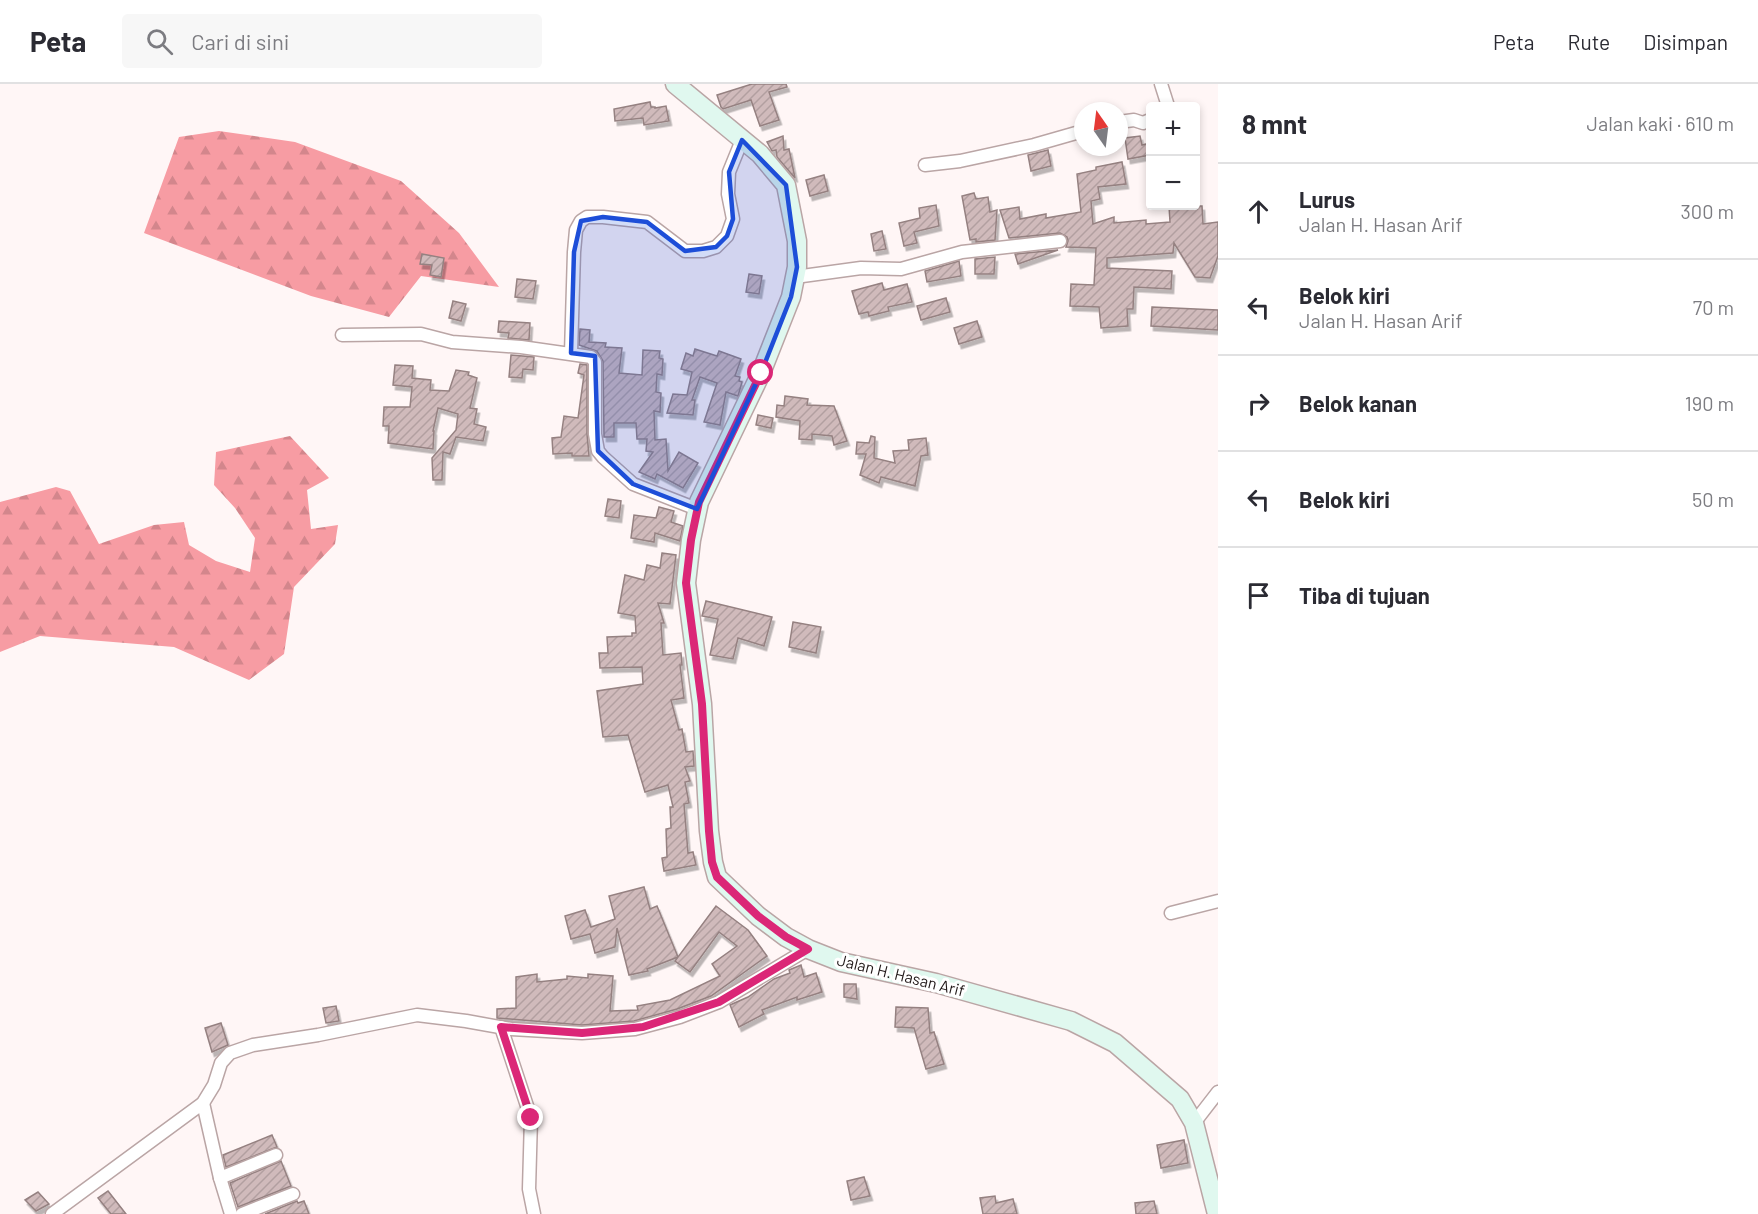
<!DOCTYPE html>
<html lang="id">
<meta charset="utf-8">
<style>
:root{--surface:#fff;--page:#f7f7f7;--text:#2b2b33;--muted:#7c7c81;--line:#e1e1e2}
body{margin:0;font-family:Barlow,sans-serif;background:var(--page);color:var(--text)}
.controls{position:absolute;right:18px;top:18px;display:grid;overflow:hidden;border-radius:6px;box-shadow:0 3px 9px #0003}
.controls button{width:54px;height:54px;display:grid;place-items:center;padding:0;border:0;border-bottom:2px solid var(--line);background:var(--surface);color:var(--text);font:30px sans-serif}
.compass{position:absolute;left:1074px;top:18px;width:54px;height:54px;border-radius:50%;background:var(--surface);box-shadow:0 3px 9px #0003;rotate:346deg}
.stop{position:absolute;width:18px;height:18px;margin:-14px;border:4px solid #db2777;border-radius:50%;background:#fff}
.stop.end{background:#db2777;border-color:#fff;box-shadow:0 2px 6px #0008}
.list{margin:0;padding:0;list-style:none}
h2{display:flex;justify-content:space-between;align-items:center;height:78px;margin:0;padding:0 24px;font-size:26px}
h2 small{font-size:20px;font-weight:400;color:var(--muted)}
.list li{display:grid;grid-template-columns:39px 1fr auto;gap:18px;align-items:center;box-sizing:border-box;height:96px;padding:0 24px;border-top:2px solid var(--line)}
.list b{display:block;font-size:22px;white-space:nowrap}
.list p{margin:0;font-size:20px;white-space:nowrap;color:var(--muted)}
.list em{font-size:20px;font-style:normal;color:var(--muted)}
.icon{flex:none;width:33px;height:33px;fill:none;stroke:currentColor;stroke-width:2;stroke-linecap:round;stroke-linejoin:round}
.map{position:relative;flex:none;width:1218px;height:1130px;overflow:hidden}
header{display:flex;align-items:center;gap:36px;box-sizing:border-box;height:84px;padding:0 30px;background:var(--surface);border-bottom:2px solid var(--line)}
header strong{font-size:28px}
nav{display:flex;gap:33px;margin-inline-start:auto;font-size:21px}
.search{width:420px;height:54px;background:var(--page);display:flex;align-items:center;gap:15px;box-sizing:border-box;padding:0 21px;border-radius:6px;color:var(--muted);font-size:22px}
main{display:flex}
aside{flex:1;background:var(--surface)}
.map>svg:first-child{display:block}
</style>
<header>
<strong>Peta</strong>
<div class="search"><svg class="icon" aria-label="search" viewBox="0 0 24 24"><circle cx="10" cy="10" r="6"/><path d="M15 15l6 6"/></svg>Cari di sini</div>
<nav><a>Peta</a><a>Rute</a><a>Disimpan</a></nav>
</header>
<main>
<div class="map">
<svg width="1218" height="1130" viewBox="0 0 1218 1130">
<defs>
<pattern id="forest-firs" width="22" height="20" patternUnits="userSpaceOnUse" patternTransform="scale(1.5)"><rect width="22" height="20" fill="#f79ca3"/><path d="M5 1l3.5 6h-7zM16 11l3.5 6h-7z" fill="#d3868c"/></pattern>
<pattern id="building-hatch" width="6" height="6" patternUnits="userSpaceOnUse" patternTransform="scale(1.5)"><rect width="6" height="6" fill="#d0babb"/><path d="M-1 1l2-2M0 6l6-6M5 7l2-2" fill="none" stroke="#b29fa0"/></pattern>
<filter id="shadow"><feDropShadow dx="2.5" dy="4.5" stdDeviation="0" flood-color="#0004"/></filter>
</defs>
<rect width="100%" height="100%" fill="#fff6f6"/>
<g fill="url(#forest-firs)">
<path d="M219,47l76,11 106,39 58,52 40,54 -78,-11 -32,41 -78,-21 -167,-63 35,-96z"/>
<path d="M290,352l39,42 -22,12 4,39 27,-4 -3,19 -41,43 -10,67 -35,26 -75,-33 -134,-11 -40,16v-150l56,-15 14,4 29,53 55,-19 30,-3 5,23 27,16 34,11 5,-34 -20,-30 -21,-23 2,-33z"/>
</g>
<g fill="url(#building-hatch)" stroke="#958181" stroke-width="1.5" filter="url(#shadow)">
<path d="M752,0h34l1,3 -18,5 10,28 -19,6 -9,-26 -28,9 -2,-2 -4,-12z"/>
<path d="M650,18l1,5h4v1l11,-2 3,15 -25,4 -1,-7 -28,3 -1,-12z"/>
<path d="M783,52l1,14 5,-1 6,29 -18,-21 -1,-7 -4,1 -5,-9z"/>
<path d="M1140,52l2,9 8,-2v12l-22,4 -3,-21z"/>
<path d="M1048,66l3,16 -20,5 -3,-16z"/>
<path d="M1122,78l4,22 -28,3 2,12 -9,2 2,23 21,-7v6l32,-3v4l24,-2 -1,-16h33l1,18 15,-2v34l-8,22 -15,-1 -21,-34 -1,10 -66,5v10l65,3 -1,18 -37,-2 -1,22h-6l1,17 -27,2 -2,-21 -29,-1 1,-22 23,1 2,-37 -30,-1 2,-6 -1,-4 -7,-4 -51,5 -9,-28 19,-3 1,12 26,-5v4l35,-6 -4,-38 19,-4v-3z"/>
<path d="M824,91l4,16 -18,5 -4,-16z"/>
<path d="M974,109l2,6 12,-2 2,15 7,-2 -2,30 -19,2v-3l-6,1 -8,-44z"/>
<path d="M936,121l3,21 -25,6 3,11 -13,3 -5,-23 21,-5 -1,-10z"/>
<path d="M882,147l4,18 -12,2 -3,-17z"/>
<path d="M1058,166l-40,14 -3,-10z"/>
<path d="M422,170l22,4 -3,19 -11,-2 2,-10 -12,-1z"/>
<path d="M995,173l-1,17h-19v-15z"/>
<path d="M959,177l2,15 -34,6 -2,-11z"/>
<path d="M749,190l13,2 -3,18 -13,-2z"/>
<path d="M517,195l19,2 -3,18 -18,-2z"/>
<path d="M882,199l2,7 23,-6 5,18 -24,5 1,4 -20,5 -1,-4 -9,2 -7,-23z"/>
<path d="M946,214l4,14 -29,8 -4,-14z"/>
<path d="M453,217l13,3 -5,17 -12,-3z"/>
<path d="M1152,223l66,3v20l-67,-4z"/>
<path d="M499,237l31,2 -1,17 -21,-2 1,-5 -11,-1z"/>
<path d="M977,237l5,16 -23,7 -5,-16z"/>
<path d="M580,245l10,1 -1,12 17,1 -1,4 17,1 -3,25 23,2 1,-25 17,1 -1,7 4,1 -1,16 -5,-1 -1,18 5,1 -1,19 -6,-1 1,29 11,-1 2,32 11,-19 19,11 -15,25 -26,-14 -2,5 -16,-7 14,-20 -7,-1 1,-12h-10l-1,-16h-22v14h-10l-1,-76 -6,-10 -18,-6z"/>
<path d="M695,265l22,7 2,-5 22,8 -6,17 5,1 -1,4 3,1 -4,14 -12,-4 -6,33 -16,-3 13,-39 -17,-6 -8,23h3l-2,15 -26,-2 6,-19 14,1 5,-23 -11,-3 5,-16 7,3z"/>
<path d="M511,271l23,2 -1,13 -10,-1 -1,9 -13,-1z"/>
<path d="M580,280l7,1v69l2,22h-17v-3l-19,1 -1,-16 9,-1 3,-21 14,2 6,-43 -6,-2z"/>
<path d="M395,281l18,1 -1,12 19,2 -1,10 19,1 7,-21 13,2 -1,3 9,3 -7,30 7,1 -3,15 12,3 -3,14 -27,-4 -6,17 -7,-2 -1,28h-9l-1,-22 24,-28 2,-16 -20,-6 -5,23h1l-1,18 -45,-6 1,-17h-6l1,-19h26l2,-20 -19,-2z"/>
<path d="M785,312l23,3 -1,6 27,1 13,35 -13,4 -2,-9 -20,-2v6l-13,-1 1,-18 -24,-4 1,-12 7,1z"/>
<path d="M758,331l15,3 -2,10 -15,-3z"/>
<path d="M871,352l4,1 -1,21 21,5 -2,-12 16,-1 -1,-10 18,-2 2,17 -7,1 -6,30 -34,-9 -2,6 -19,-8 6,-21h-10l1,-12 12,1z"/>
<path d="M608,415l13,2 -2,17 -14,-2z"/>
<path d="M659,423l15,4 -3,11 12,4 -3,15 -25,-8 -1,9 -23,-4 3,-23 22,3z"/>
<path d="M662,469l14,2 -6,49 -12,-1 6,20h-3l2,32 18,-2 1,12h-2l4,33 -13,2 8,30 3,-1 4,23 7,-1 1,15 -9,1 5,14 -5,1 4,21 -5,1 4,49 5,-1 3,13 -32,6 -2,-13 5,-1 -1,-28 5,-1 -1,-21h3l-5,-22 -23,7 -17,-57 -25,2 -6,-46 46,-7 -1,-17 -42,1 -1,-15h9l-1,-16 25,-1v-3h4l-1,-17 -17,-3 7,-38 19,5 3,-15 13,3z"/>
<path d="M706,517l66,16 -8,29 -26,-8 -5,21 -23,-4 8,-36 -16,-3z"/>
<path d="M793,538l28,5 -5,26 -27,-6z"/>
<path d="M644,803l6,22 7,-3 21,51 -31,12 1,2 -19,4 -12,-47 -2,19 -20,6 -5,-19 -19,5 -6,-23 20,-6 6,17 24,-8 -6,-23z"/>
<path d="M716,822l32,24 19,26 -56,40 -34,13 -43,12 -52,4 -85,-7v-9l19,-1v-31l21,-3v8l30,-3v-3l21,2v-4l25,2 -3,35 28,-1 -1,-4 33,-6 50,-24 -8,-12 25,-18 -18,-14 -29,40 -15,-11z"/>
<path d="M801,881l3,12 12,-4 6,19 -25,8v-3l-35,13 2,4 -25,13 -9,-22 18,-8 26,-18 16,-6 -1,-3z"/>
<path d="M844,900h12l1,15 -13,-2z"/>
<path d="M336,922l3,15 -13,2 -3,-15z"/>
<path d="M896,923l32,1 2,25 4,-1 10,32 -18,5 -12,-41 -19,-1z"/>
<path d="M221,939l7,22 -16,7 -7,-24z"/>
<path d="M272,1051l5,12 -51,20 -3,-12z"/>
<path d="M1184,1056l4,23 -27,5 -4,-23z"/>
<path d="M281,1077l10,25 -53,21 -8,-24z"/>
<path d="M864,1093l6,19 -19,4 -4,-19z"/>
<path d="M108,1107l18,23h-15l-13,-16z"/>
<path d="M38,1108l11,12 -13,7 -11,-11z"/>
<path d="M995,1112l1,7 17,-4 4,15h-34l-3,-16z"/>
<path d="M297,1117l1,2 6,-2 5,13h-44z"/>
<path d="M1154,1117l3,13h-21l-1,-11z"/>
</g>
<g fill="none" stroke-linecap="round" stroke-linejoin="round">
<g stroke="#baa5a5" stroke-width="15">
<g id="minor">
<path d="M1161,0l7,22"/>
<path d="M1119,38l15,-2 9,3 7,-3"/>
<path d="M925,81l35,-4 74,-16 49,-14"/>
<path d="M795,193l66,-9 40,1 61,-17 98,-11"/>
<path d="M342,251l79,-1 31,8 69,5 70,10 4,5v72l3,17 5,6 30,27 64,25"/>
<path d="M571,269l3,-101 2,-22 5,-9 6,-4h16l44,5 38,29h18l13,-4 11,-11 6,-17 -5,-25 1,-22 13,-32"/>
<path d="M1171,829l47,-12"/>
<path d="M501,943l30,91 -2,71 5,25"/>
<path d="M203,1019l17,75 11,36"/>
<path d="M1194,1039l24,-31"/>
<path d="M220,1094l56,-23"/>
<path d="M52,1130l151,-111 11,-18 7,-22 9,-10 23,-8 65,-10 99,-20 49,6 45,8 71,4 53,-4 45,-12 39,-15 89,-53"/>
<path d="M242,1130l51,-20"/>
</g>
</g>
<g stroke="#baa5a5" stroke-width="21">
<path id="secondary" d="M675,0l85,70 26,31 11,56v26l-6,30 -30,76 -62,129 -8,38 -5,43 16,121 7,127 4,31 4,15 41,39 28,21 22,12 33,13 95,21 135,38 44,22 65,56 14,24 23,91"/>
</g>
<use href="#minor" stroke="#fff" stroke-width="12"/>
<use href="#secondary" stroke="#e0f8ef" stroke-width="18"/>
</g>
<g fill="none" stroke-linecap="round" stroke-linejoin="round">
<path stroke="#db2777" stroke-width="8" d="M531,1034l-30,-91 81,6 61,-6 76,-25 89,-53 -22,-12 -28,-21 -41,-39 -5,-15 -3,-31 -7,-127 -16,-121 5,-43 8,-38 62,-129"/>
</g>
<path fill="#1d4ed8" fill-opacity="0.2" stroke="#1d4ed8" stroke-width="4.5" stroke-linejoin="round" d="M742,56l44,45 11,82 -6,30 -30,76 -64,136 -64,-25 -35,-33 -3,-95 -24,-3 3,-101 7,-31 22,-4 44,5 38,29 31,-4 11,-11 6,-17 -4,-47z"/>
<g text-anchor="middle" stroke-width="6" stroke-linejoin="round" paint-order="stroke">
<g font-size="16" fill="#1f1717" stroke="#fff">
<text transform="translate(901 891) rotate(14)" y="6">Jalan H. Hasan Arif</text>
</g>
</g>
</svg>
<div class="controls">
<button>+</button>
<button>−</button>
</div>
<svg class="compass" viewBox="-18 -18 36 36"><path d="M0-13l5 13h-10z" fill="#e53935"/><path d="M0 13l5-13h-10z" fill="#7c7c81"/></svg>
<div class="stop" style="left:761px;top:289px"></div>
<div class="stop end" style="left:531px;top:1034px"></div>
</div>
<aside>
<h2>8 mnt<small>Jalan kaki · 610 m</small></h2>
<ul class="list">
<li><svg class="icon" aria-label="ahead" viewBox="0 0 24 24"><path d="M12 20V5M6 11l6-6 6 6"/></svg><div><b>Lurus</b><p>Jalan H. Hasan Arif</p></div><em>300 m</em></li>
<li><svg class="icon" aria-label="left" viewBox="0 0 24 24"><path d="M17 20v-9H6M10 6l-5 5 5 5"/></svg><div><b>Belok kiri</b><p>Jalan H. Hasan Arif</p></div><em>70 m</em></li>
<li><svg class="icon" aria-label="right" viewBox="0 0 24 24"><path d="M7 20v-9h11M14 6l5 5-5 5"/></svg><div><b>Belok kanan</b></div><em>190 m</em></li>
<li><svg class="icon" aria-label="left" viewBox="0 0 24 24"><path d="M17 20v-9H6M10 6l-5 5 5 5"/></svg><div><b>Belok kiri</b></div><em>50 m</em></li>
<li><svg class="icon" aria-label="arrive" viewBox="0 0 24 24"><path d="M6 21V4h12l-3 4 3 4H6"/></svg><div><b>Tiba di tujuan</b></div></li>
</ul>
</aside>
</main>
